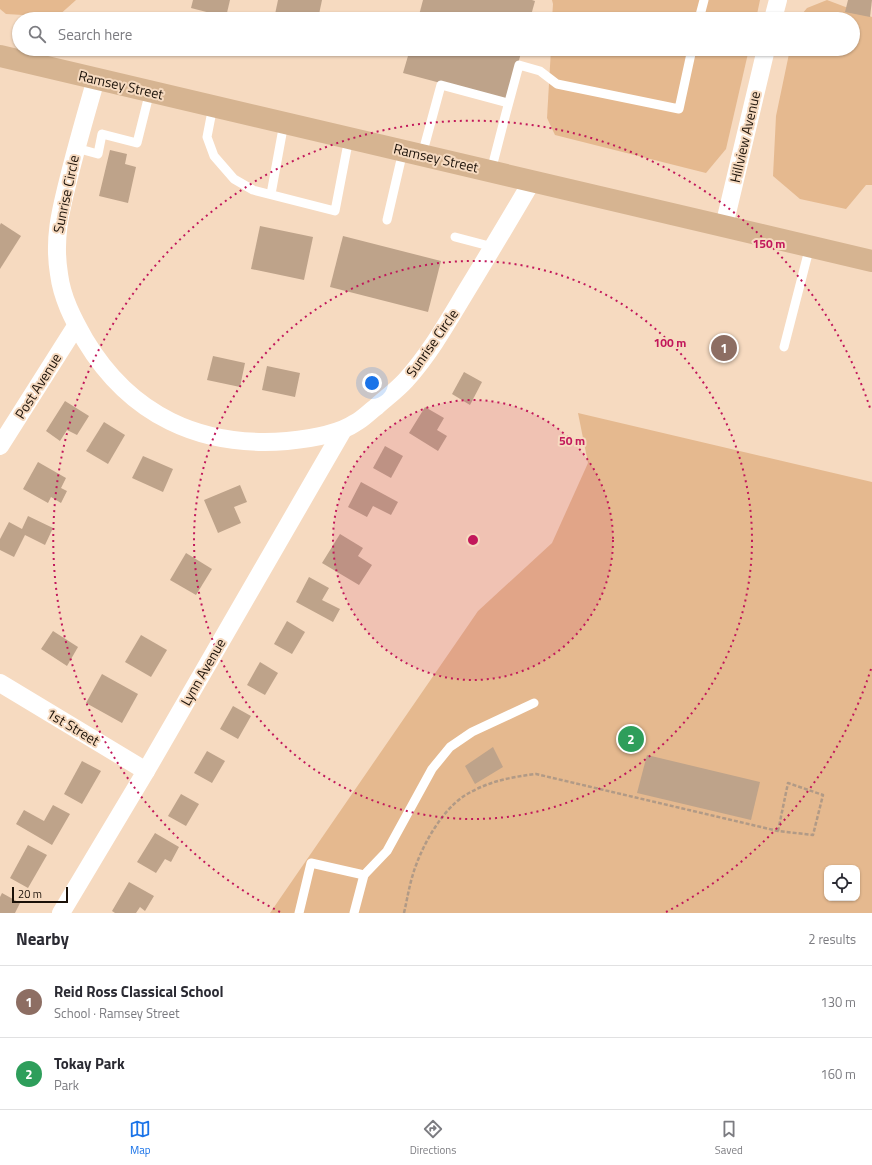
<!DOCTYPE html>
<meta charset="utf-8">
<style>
:root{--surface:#fff;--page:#f7f7f7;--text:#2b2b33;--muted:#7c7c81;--line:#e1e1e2;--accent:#1a73e8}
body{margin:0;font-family:"Titillium Web",sans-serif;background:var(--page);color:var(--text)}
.controls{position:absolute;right:12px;bottom:12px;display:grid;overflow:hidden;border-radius:8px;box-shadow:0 1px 3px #0004}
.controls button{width:36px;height:36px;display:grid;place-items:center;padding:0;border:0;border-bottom:1px solid var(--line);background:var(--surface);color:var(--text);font:20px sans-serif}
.scale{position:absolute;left:12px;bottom:10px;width:56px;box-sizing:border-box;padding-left:4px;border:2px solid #1b1108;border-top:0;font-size:11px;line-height:14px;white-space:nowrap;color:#1b1108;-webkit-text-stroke:3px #f6dac0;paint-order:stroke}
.you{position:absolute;left:372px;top:383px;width:14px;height:14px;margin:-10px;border:3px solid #fff;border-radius:50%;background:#1a73e8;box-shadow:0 0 0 6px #1a73e833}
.badge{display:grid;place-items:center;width:26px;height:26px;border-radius:50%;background:var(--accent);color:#fff;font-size:13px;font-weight:700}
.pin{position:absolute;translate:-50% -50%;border:2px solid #fff;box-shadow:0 1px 4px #0006}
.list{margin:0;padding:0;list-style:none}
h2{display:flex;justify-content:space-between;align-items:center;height:52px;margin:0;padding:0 16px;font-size:17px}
h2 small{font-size:13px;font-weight:400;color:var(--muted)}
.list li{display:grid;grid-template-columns:26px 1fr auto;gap:12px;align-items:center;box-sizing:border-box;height:72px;padding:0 16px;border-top:1px solid var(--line)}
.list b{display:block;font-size:15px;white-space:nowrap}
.list p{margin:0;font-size:13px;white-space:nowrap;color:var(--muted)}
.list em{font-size:13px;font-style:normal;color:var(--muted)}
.icon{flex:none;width:22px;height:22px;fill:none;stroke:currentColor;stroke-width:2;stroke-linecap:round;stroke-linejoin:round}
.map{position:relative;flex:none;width:872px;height:913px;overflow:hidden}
.search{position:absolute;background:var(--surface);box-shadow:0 1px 3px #0004;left:12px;right:12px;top:12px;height:44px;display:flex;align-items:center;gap:10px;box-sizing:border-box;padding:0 14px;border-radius:22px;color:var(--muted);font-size:15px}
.sheet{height:196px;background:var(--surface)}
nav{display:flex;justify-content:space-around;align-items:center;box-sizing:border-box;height:56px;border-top:1px solid var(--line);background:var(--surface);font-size:11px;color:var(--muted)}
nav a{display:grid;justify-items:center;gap:2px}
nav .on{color:var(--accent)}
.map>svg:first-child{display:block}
</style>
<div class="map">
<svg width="872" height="913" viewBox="0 0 872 913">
<rect width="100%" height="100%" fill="#f6dac0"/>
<g fill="#e5b98f" fill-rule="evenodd">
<path d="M0,0h76l-19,17 -51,-3 -6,-5z"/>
<path d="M552,0h208l-4,19h-204l1,-15z"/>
<path d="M827,0l45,17v168h-6l-20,24 -46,-10 -27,-23 3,-60 14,-67h63v-30h-55l9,-11z"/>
<path d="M551,49h198l-23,100 -20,24 -151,-38 -8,-17z"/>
<path d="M578,413l294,69v431h-602l208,-302 74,-68 36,-80zM827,868h30v30h-30z"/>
</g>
<g fill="#bea38a">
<path d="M193,0h37l-4,17 -35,-9z"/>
<path d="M278,0h44l-4,19h-44z"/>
<path d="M423,0h109l3,1 -5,18h-112z"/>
<path d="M848,0h24l-2,17 -25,-5z"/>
<path d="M410,49h112l-14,52 -105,-28z"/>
<path d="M110,150l17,4 -2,10 11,3 -8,36 -29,-7z"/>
<path d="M1,223l20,13 -21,33v-44z"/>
<path d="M260,226l53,11 -9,43 -53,-11z"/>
<path d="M343,236l98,25 -13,51 -98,-25z"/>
<path d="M213,356l32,7 -5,24 -33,-7z"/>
<path d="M267,366l33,7 -5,24 -33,-7z"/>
<path d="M464,372l18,10 -12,23 -18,-11z"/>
<path d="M65,401l24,15 -12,19 -10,-5 -7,11 -14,-10z"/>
<path d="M425,407l19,11 -7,12 10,6 -9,15 -29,-18z"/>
<path d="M104,422l21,13 -17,29 -22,-13z"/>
<path d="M385,446l18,10 -12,22 -18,-10z"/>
<path d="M143,456l30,13 -10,23 -31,-14z"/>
<path d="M38,462l28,16 -5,10 6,3 -6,12 -10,-6 -3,6 -25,-14z"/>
<path d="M361,482l37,20 -7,13 -18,-9 -6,11 -19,-10z"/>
<path d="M240,485l7,17 -13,5 7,16 -23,10 -14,-33z"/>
<path d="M28,516l25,12 -8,17 -20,-10 -11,22 -14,-7v-11l9,-17 13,7z"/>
<path d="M340,534l23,14 -5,8 14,9 -13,20 -37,-22z"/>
<path d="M186,553l26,16 -16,26 -26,-15z"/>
<path d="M309,577l20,11 -7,12 18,9 -7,13 -37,-20z"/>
<path d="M287,621l18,11 -13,22 -18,-10z"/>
<path d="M53,631l25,16 -11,19 -26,-17z"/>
<path d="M141,635l26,15 -16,27 -26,-15z"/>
<path d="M260,662l18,11 -13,22 -18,-10z"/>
<path d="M102,674l36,20 -16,29 -36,-20z"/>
<path d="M233,706l18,10 -13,23 -18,-10z"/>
<path d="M493,747l10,20 -28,17 -10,-18z"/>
<path d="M207,751l18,10 -13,22 -18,-10z"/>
<path d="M647,755l113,27 -9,38 -114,-27z"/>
<path d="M82,761l19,10 -19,33 -18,-10z"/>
<path d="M181,794l18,10 -13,22 -18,-10z"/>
<path d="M53,805l17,9 -18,31 -36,-21 8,-14 20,11z"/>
<path d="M155,833l24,14 -8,15 -6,-3 -9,14 -19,-11z"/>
<path d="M28,845l19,10 -19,33 -18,-10z"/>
<path d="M129,882l25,14 -9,15 -5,-4 -4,6h-21l-3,-2z"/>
<path d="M2,893l18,10 -5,10h-15v-16z"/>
</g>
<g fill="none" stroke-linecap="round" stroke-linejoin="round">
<path stroke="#b19a86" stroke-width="2.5" stroke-dasharray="4 2" stroke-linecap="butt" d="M404,913c3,-13 5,-26 9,-39 8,-26 27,-62 51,-78 22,-14 46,-19 72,-22l242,57 35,4 10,-40 -35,-12 -10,48"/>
<g stroke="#fff" stroke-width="9">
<path d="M699,19l5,-19"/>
<path d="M213,106l-6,31 7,19 20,23 19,11 82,21 14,-73"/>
<path d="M76,148l22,6 4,-20 35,9 13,-52"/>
<path d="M422,155l19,-70 67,18"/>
<path d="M491,171l15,-58 13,-48 21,6 17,13 122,25 13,-60"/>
<path d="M271,194l13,-71"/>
<path d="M387,220l16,-69"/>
<path d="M455,237l38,10"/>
<path d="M784,347l26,-101"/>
<path d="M364,875l23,-24 45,-82 18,-22 22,-15 62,-29"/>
<path d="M299,913l12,-50 53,12 -10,38"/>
</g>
<g stroke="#fff" stroke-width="18">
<path d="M773,19l5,-19"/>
<path d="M96,79c-9,31 -18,62 -26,94 -9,36 -17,64 -11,101 3,24 14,45 26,66 45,75 115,108 202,101 20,-2 52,-7 68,-18 8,-4 14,-11 21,-16 10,-9 21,-17 30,-27 27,-30 46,-66 67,-100 20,-33 40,-66 59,-99"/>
<path d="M724,226l42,-177"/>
<path d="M0,446l76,-120"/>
<path d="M0,683l146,88"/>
<path d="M61,913l85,-142 197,-341"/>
</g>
<path stroke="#d6b491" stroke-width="22" d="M0,56l872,205"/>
</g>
<circle cx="473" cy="540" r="140" fill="#c2185b" fill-opacity=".12"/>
<g fill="none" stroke="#c2185b" stroke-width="2" stroke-dasharray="2 4">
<circle cx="473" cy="540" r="140"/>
<circle cx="473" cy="540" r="279"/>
<path d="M871 669A419 419 0 0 1 666 912M280 912A419 419 0 1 1 871 411"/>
</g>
<g text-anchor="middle" stroke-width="4" stroke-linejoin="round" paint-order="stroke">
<g font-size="14" fill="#1b1108" stroke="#f6dac0">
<text transform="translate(121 85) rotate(13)" y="5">Ramsey Street</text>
<text transform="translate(745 137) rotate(-77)" y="5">Hillview Avenue</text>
<text transform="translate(436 158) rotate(13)" y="5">Ramsey Street</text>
<text transform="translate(66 194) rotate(-78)" y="5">Sunrise Circle</text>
<text transform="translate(432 343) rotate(-55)" y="5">Sunrise Circle</text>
<text transform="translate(38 386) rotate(-58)" y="5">Post Avenue</text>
<text transform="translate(203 672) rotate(-60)" y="5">Lynn Avenue</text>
<text transform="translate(73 727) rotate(31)" y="5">1st Street</text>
</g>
</g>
<circle cx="473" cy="540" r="6" fill="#c2185b" stroke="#f6dac0" stroke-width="2"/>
<g font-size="12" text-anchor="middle" font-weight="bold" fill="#c2185b" stroke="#f6dac0" stroke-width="4" stroke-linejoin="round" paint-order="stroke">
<text x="769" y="248">150 m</text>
<text x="670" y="347">100 m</text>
<text x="572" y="445">50 m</text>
</g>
</svg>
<div class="controls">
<button><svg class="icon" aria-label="locate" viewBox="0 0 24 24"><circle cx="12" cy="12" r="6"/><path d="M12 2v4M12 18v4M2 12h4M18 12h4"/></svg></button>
</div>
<div class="scale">20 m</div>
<div class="you"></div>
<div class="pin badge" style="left:724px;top:348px;background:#8d6e63">1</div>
<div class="pin badge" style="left:631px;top:739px;background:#2e9e5b">2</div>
<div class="search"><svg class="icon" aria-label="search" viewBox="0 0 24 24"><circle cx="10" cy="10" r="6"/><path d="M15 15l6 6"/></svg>Search here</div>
</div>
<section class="sheet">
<h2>Nearby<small>2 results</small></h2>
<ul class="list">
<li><span class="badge" style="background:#8d6e63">1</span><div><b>Reid Ross Classical School</b><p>School · Ramsey Street</p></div><em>130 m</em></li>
<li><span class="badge" style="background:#2e9e5b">2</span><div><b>Tokay Park</b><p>Park</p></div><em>160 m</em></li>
</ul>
</section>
<nav>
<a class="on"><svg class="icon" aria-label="map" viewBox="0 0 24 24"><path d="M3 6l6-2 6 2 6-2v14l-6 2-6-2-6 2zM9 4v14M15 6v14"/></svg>Map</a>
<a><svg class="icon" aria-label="directions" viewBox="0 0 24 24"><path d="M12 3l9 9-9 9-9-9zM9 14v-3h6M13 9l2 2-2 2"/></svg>Directions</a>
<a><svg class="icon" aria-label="saved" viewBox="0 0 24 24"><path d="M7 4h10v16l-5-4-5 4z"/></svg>Saved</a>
</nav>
